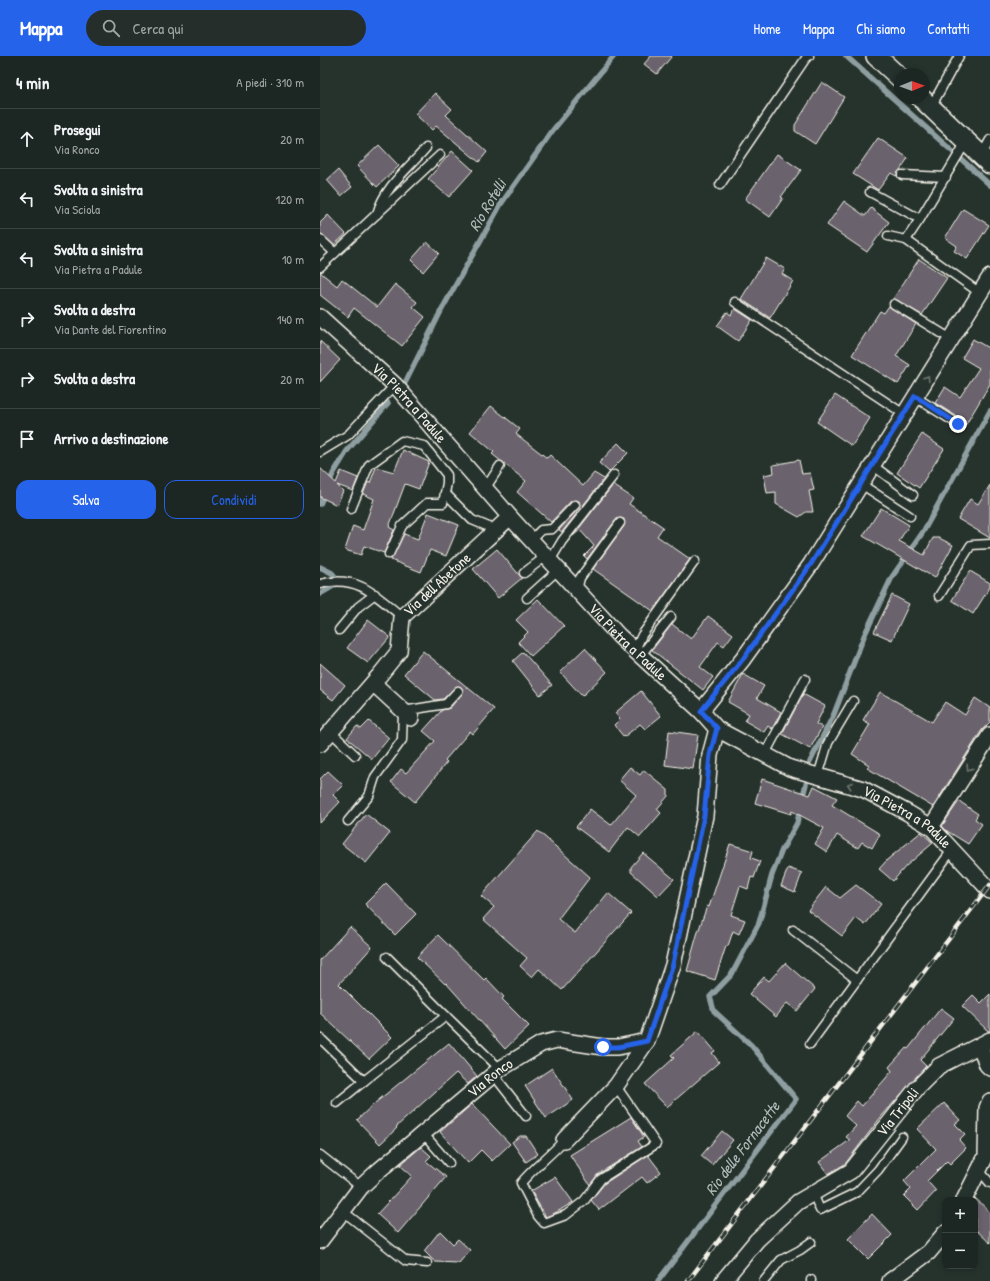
<!DOCTYPE html>
<html lang="it">
<meta charset="utf-8">
<style>
:root{--surface:#1c2622;--page:#252e2a;--text:#f1f3f6;--muted:#a0a5a5;--line:#3a4340;--accent:#2563eb}
body{margin:0;font-family:"Patrick Hand",sans-serif;background:var(--page);color:var(--text)}
.controls{position:absolute;right:12px;bottom:12px;display:grid;overflow:hidden;border-radius:8px;box-shadow:0 2px 6px #0003}
.controls button{width:36px;height:36px;display:grid;place-items:center;padding:0;border:0;border-bottom:1px solid var(--line);background:var(--surface);color:var(--text);font:20px sans-serif}
.compass{position:absolute;left:574px;top:12px;width:36px;height:36px;border-radius:50%;background:var(--surface);box-shadow:0 2px 6px #0003;rotate:89deg}
.stop{position:absolute;width:12px;height:12px;margin:-9px;border:3px solid #2563eb;border-radius:50%;background:#fff}
.stop.end{background:#2563eb;border-color:#fff;box-shadow:0 1px 4px #0008}
.list{margin:0;padding:0;list-style:none}
h2{display:flex;justify-content:space-between;align-items:center;height:52px;margin:0;padding:0 16px;font-size:17px}
h2 small{font-size:13px;font-weight:400;color:var(--muted)}
.list li{display:grid;grid-template-columns:26px 1fr auto;gap:12px;align-items:center;box-sizing:border-box;height:60px;padding:0 16px;border-top:1px solid var(--line)}
.list b{display:block;font-size:15px;white-space:nowrap}
.list p{margin:0;font-size:13px;white-space:nowrap;color:var(--muted)}
.list em{font-size:13px;font-style:normal;color:var(--muted)}
.actions{display:flex;gap:8px;padding:12px 16px}
.actions a{flex:1;padding:9px 0;border:1px solid var(--accent);border-radius:12px;text-align:center;font-size:14px;color:var(--accent)}
.actions .main{background:var(--accent);color:#fff}
.icon{flex:none;width:22px;height:22px;fill:none;stroke:currentColor;stroke-width:2;stroke-linecap:round;stroke-linejoin:round}
.map{position:relative;flex:none;width:670px;height:1225px;overflow:hidden}
header{display:flex;align-items:center;gap:24px;box-sizing:border-box;height:56px;padding:0 20px;background:var(--accent);color:#fff}
header strong{font-size:19px}
nav{display:flex;gap:22px;margin-inline-start:auto;font-size:14px}
.search{width:280px;height:36px;background:var(--page);display:flex;align-items:center;gap:10px;box-sizing:border-box;padding:0 14px;border-radius:22px;color:var(--muted);font-size:15px}
main{display:flex}
aside{flex:1;background:var(--surface)}
.map>svg:first-child{display:block}
</style>
<header>
<strong>Mappa</strong>
<div class="search"><svg class="icon" aria-label="search" viewBox="0 0 24 24"><circle cx="10" cy="10" r="6"/><path d="M15 15l6 6"/></svg>Cerca qui</div>
<nav><a>Home</a><a>Mappa</a><a>Chi siamo</a><a>Contatti</a></nav>
</header>
<main>
<aside>
<h2>4 min<small>A piedi · 310 m</small></h2>
<ul class="list">
<li><svg class="icon" aria-label="ahead" viewBox="0 0 24 24"><path d="M12 20V5M6 11l6-6 6 6"/></svg><div><b>Prosegui</b><p>Via Ronco</p></div><em>20 m</em></li>
<li><svg class="icon" aria-label="left" viewBox="0 0 24 24"><path d="M17 20v-9H6M10 6l-5 5 5 5"/></svg><div><b>Svolta a sinistra</b><p>Via Sciola</p></div><em>120 m</em></li>
<li><svg class="icon" aria-label="left" viewBox="0 0 24 24"><path d="M17 20v-9H6M10 6l-5 5 5 5"/></svg><div><b>Svolta a sinistra</b><p>Via Pietra a Padule</p></div><em>10 m</em></li>
<li><svg class="icon" aria-label="right" viewBox="0 0 24 24"><path d="M7 20v-9h11M14 6l5 5-5 5"/></svg><div><b>Svolta a destra</b><p>Via Dante del Fiorentino</p></div><em>140 m</em></li>
<li><svg class="icon" aria-label="right" viewBox="0 0 24 24"><path d="M7 20v-9h11M14 6l5 5-5 5"/></svg><div><b>Svolta a destra</b></div><em>20 m</em></li>
<li><svg class="icon" aria-label="arrive" viewBox="0 0 24 24"><path d="M6 21V4h12l-3 4 3 4H6"/></svg><div><b>Arrivo a destinazione</b></div></li>
</ul>
<div class="actions"><a class="main">Salva</a><a>Condividi</a></div>
</aside>
<div class="map">
<svg width="670" height="1225" viewBox="0 0 670 1225">
<rect width="100%" height="100%" fill="#26332d"/>
<filter id="ink" filterUnits="userSpaceOnUse"><feTurbulence type="fractalNoise" baseFrequency=".025" numOctaves="2"/><feDisplacementMap in="SourceGraphic" scale="8" xChannelSelector="R" yChannelSelector="G"/><feConvolveMatrix kernelMatrix="1 2 1 2 8 2 1 2 1" color-interpolation-filters="sRGB"/></filter>
<g filter="url(#ink)">
<g fill="none" stroke-linecap="round" stroke-linejoin="round">
<g stroke="#8f9fa1" stroke-width="5.5">
<path d="M526,0l144,129"/>
<path d="M85,327l36,-72 60,-107 52,-74 61,-74"/>
<path d="M0,448l13,-30 14,-23 41,-48"/>
<path d="M0,511l12,6 5,6"/>
<path d="M0,538l17,-10"/>
<path d="M490,706l24,-48 30,-78 28,-59 31,-45 67,-121"/>
<path d="M482,744l4,-16"/>
<path d="M338,1225l138,-182 -45,-54 -37,-34 -4,-14 22,-23 27,-51 13,-48 10,-25 15,-27 3,-14"/>
</g>
</g>
<g fill="#6b646d" stroke="#f4f1e8">
<path d="M331,0h21l-15,18 -13,-10z"/>
<path d="M502,26l22,15 -29,47 -20,-13v-6z"/>
<path d="M115,37l17,16 -6,6 41,37 -8,10 -43,-36 -4,4 -17,-16z"/>
<path d="M558,82l30,20 -12,18 -5,-3 -13,17 -25,-16z"/>
<path d="M59,89l20,21 -22,21 -20,-21z"/>
<path d="M132,95l21,19 -24,27 -21,-18z"/>
<path d="M457,98l24,16 -20,27 2,1 -13,19 -25,-18z"/>
<path d="M18,114l14,17 -11,9 -14,-16z"/>
<path d="M524,145l21,15 6,-8 18,14 -22,30 -40,-27z"/>
<path d="M643,153l26,16 -22,34 -13,-8 3,-5 -12,-8z"/>
<path d="M8,159l18,19 -12,11 -14,-11v-11z"/>
<path d="M107,186l12,11 -16,19 -12,-12z"/>
<path d="M446,202l19,11 -3,5 11,7 -23,37 -29,-19z"/>
<path d="M599,203l28,19 -25,37 -29,-16z"/>
<path d="M0,216l17,14 5,-7 35,28 18,-23 22,18 -4,5 12,10 -23,29 -48,-38 -6,9 -28,-22z"/>
<path d="M569,250l27,18 -20,32 14,9 -12,19 -46,-29 28,-44 4,2z"/>
<path d="M415,253l17,11 -14,21 -21,-15 10,-14 4,3z"/>
<path d="M653,283l17,10v35l-25,42 -4,-7 -26,-16 10,-16 15,10 19,-29 -17,-10z"/>
<path d="M0,285l20,19 -20,22z"/>
<path d="M515,339l35,23 -18,28 -35,-24z"/>
<path d="M171,350l29,23 -4,5 31,24 3,-3 33,31 11,-13 10,6 -42,53 -3,-2 20,-22v-7l-3,-1 -5,1 -20,21 -34,-30 9,-11 -34,-27 2,-2 -24,-20z"/>
<path d="M602,378l22,15 -25,39 -22,-15z"/>
<path d="M298,387l10,10 -19,19 -10,-9z"/>
<path d="M83,394l26,12 -10,27 -14,-5 -16,43 5,3 -10,23 -20,-7 -3,9 -16,-5 8,-24 10,4 11,-31 -11,-5 5,-12 2,1 6,-16 18,5z"/>
<path d="M479,404l3,14 8,-1 4,17 -5,1 4,21h-7l-7,5 -23,-13v-12l-9,1 -3,-18 10,-2 -1,-8z"/>
<path d="M0,412l16,15 5,-12 17,7 -5,13 -16,-6 6,6 -6,14 -17,-8z"/>
<path d="M293,429l20,13 -4,6 34,23 -6,9 33,23 -37,52 -60,-42 31,-43v-7l-4,-1 -4,2 -29,39 -3,-3 10,-10 -14,-16 -7,6z"/>
<path d="M670,429v53l-32,-19 12,-20 8,5z"/>
<path d="M561,452l28,17 -10,16 25,14 9,-17h6l14,7 -18,33 -72,-42z"/>
<path d="M108,457l31,12 -13,31 -16,-6 -9,22 -30,-12 13,-26 14,5z"/>
<path d="M177,493l25,29 -24,20 -25,-29z"/>
<path d="M650,515l20,12v4l-17,27 -21,-14z"/>
<path d="M572,539l17,9 -17,36 -18,-8z"/>
<path d="M218,543l26,27 -33,30 -13,-14 10,-10 -12,-12z"/>
<path d="M388,560l25,18 -9,12 -6,-4 -18,25 13,10 -10,13 -51,-40 20,-26 19,15z"/>
<path d="M48,564l22,17 -22,26 -21,-15z"/>
<path d="M265,592l22,24 -25,24 -22,-24z"/>
<path d="M103,595l71,58 -21,25 -3,-3 -25,29 2,2 -32,40 -24,-20 10,-13 5,4 29,-32 -12,-10 19,-21 8,-2 13,-16 -2,-5 -4,-1 -14,13 -8,1 -31,-26z"/>
<path d="M203,596l29,33 -12,10 -27,-34z"/>
<path d="M0,607l25,22 -12,15 -13,-10z"/>
<path d="M423,618l21,12 -7,12 24,14 -9,17 -4,-3 -4,6 -19,-11 4,-7 -21,-12z"/>
<path d="M321,635l20,25 -16,13 -5,-5 -16,13 -10,-12 6,-6 -5,-6z"/>
<path d="M560,636l52,30 13,-20 20,13 10,-17 15,10v14l-8,8 -49,77 -66,-39 2,-3 -17,-11 18,-30 -7,-4z"/>
<path d="M483,638l22,12 -9,18 6,3 -12,22 -28,-15z"/>
<path d="M49,665l20,17 -17,21 -25,-21 10,-12 4,3z"/>
<path d="M349,675l29,4 -5,34 -28,-4z"/>
<path d="M310,711l10,8 4,-5 24,20v6l-11,13 4,4 -21,24 -12,-10 -19,25 -33,-25 14,-18 21,16 25,-30 -17,-15z"/>
<path d="M8,715l15,14 -10,10 7,7 -20,21v-44z"/>
<path d="M442,723l48,16 4,-9 23,12 -5,7 48,29 -8,14 -10,-6 -4,6 -21,-13 -10,17 -12,-8 9,-16 -32,-17 -1,3 -36,-11z"/>
<path d="M639,745l19,13 -3,5 7,5 -14,20 -21,-13 -5,-5z"/>
<path d="M46,758l24,19 -24,30 -24,-19z"/>
<path d="M218,775l52,46 -32,42 17,14 33,-40 23,20 -69,77 -23,-21 -7,8 -12,-11 7,-8 -44,-39 11,-12 -13,-11z"/>
<path d="M601,776l12,11 -27,23 -13,15 -14,-12 9,-10z"/>
<path d="M410,788l23,7 -2,7 9,3 -6,17 -3,-1 -3,12 -8,-3 -9,29 14,5 -6,14 -6,-3 -5,15h-2l-11,34 -28,-9 10,-36 10,-29 2,1z"/>
<path d="M323,797l31,26 -16,17 -27,-24v-5z"/>
<path d="M468,812l14,5 -7,19 -14,-6z"/>
<path d="M66,827l30,31 -21,21 -30,-31z"/>
<path d="M536,829l25,19 -16,21 -9,-7 -14,18 -34,-26 18,-23 14,11z"/>
<path d="M30,871l22,20 -33,37 53,53 -23,22 -49,-46v-53z"/>
<path d="M118,879l46,45 2,-2 18,19 -2,2 27,27 -24,23 -59,-66 -1,1 -28,-27z"/>
<path d="M465,907l30,26 -18,22 -10,-8 -11,14 -27,-23 15,-17 5,4z"/>
<path d="M670,938v37h-2l-26,-25 11,-11 8,8z"/>
<path d="M621,952l13,10 -34,42 6,6 -45,51 -36,47 -17,10 -9,-12 31,-22 -4,-3 10,-11 -11,-10 12,-15 5,5 30,-35 -3,-4 17,-19 2,1z"/>
<path d="M378,975l17,20 -3,2 7,9 -52,45 -22,-23 29,-26 -3,-3z"/>
<path d="M129,987l28,33 -9,8 -12,-11 -60,54 1,1 -17,16 -23,-24 18,-17z"/>
<path d="M232,1012l21,32 -27,18 -21,-32z"/>
<path d="M624,1047l16,17 -5,4 10,10 -6,6 7,8 -16,16 -3,-3 -20,20 9,10 -18,19 -14,-14 7,-7 -7,-8 32,-32 -19,-20z"/>
<path d="M152,1048l38,40 -18,17 -11,-11 -13,13 -28,-31z"/>
<path d="M311,1061l13,20 -6,4 4,6 -44,27 -8,11 -20,-30z"/>
<path d="M402,1075l11,9 -21,25 -11,-9z"/>
<path d="M200,1080h6l12,18 -12,8 -14,-20z"/>
<path d="M101,1091l10,9 -5,5 20,16 -48,56 -21,-19 35,-38 -12,-11z"/>
<path d="M328,1099l13,17 -14,11 -5,-6 -43,33 -8,-10 14,-17z"/>
<path d="M235,1121l18,25 -16,10 -11,5 -15,-26z"/>
<path d="M655,1142l15,14v31l-15,-14z"/>
<path d="M552,1158l20,21 -24,24 -20,-20z"/>
<path d="M120,1175l13,13 5,-5 12,11 -11,13 -24,-1 -11,-11z"/>
</g>
<g fill="none" stroke-linecap="round" stroke-linejoin="round">
<g stroke="#f4f1e8" stroke-width="11">
<g id="service">
<path d="M611,51l28,-51"/>
<path d="M661,100l9,-16"/>
<path d="M582,119l44,2"/>
<path d="M400,129l86,-127 3,-2"/>
<path d="M550,136l50,27 46,-77"/>
<path d="M57,158c7,-27 31,-45 49,-66"/>
<path d="M568,180l18,4 14,-21"/>
<path d="M0,183l15,14"/>
<path d="M586,184l74,53"/>
<path d="M0,211l120,-112"/>
<path d="M415,246l169,112"/>
<path d="M574,248l57,35"/>
<path d="M595,341l43,27"/>
<path d="M0,396l28,-17 47,-50"/>
<path d="M552,409l41,30"/>
<path d="M541,428l49,32"/>
<path d="M165,433l15,-23"/>
<path d="M125,437l27,27 24,10"/>
<path d="M31,453l18,-44 33,-24 22,5 23,29v8l-4,20h-16l-25,23 -13,28"/>
<path d="M211,484l10,-10 11,-1 23,-24"/>
<path d="M230,505l12,-20 52,-66"/>
<path d="M204,517l22,-17"/>
<path d="M0,528c37,-10 56,11 82,33"/>
<path d="M257,534l3,-12 40,-55"/>
<path d="M619,540l32,-51 19,-1"/>
<path d="M207,542l31,-28"/>
<path d="M19,574l19,-23 17,-13"/>
<path d="M315,594l7,-15 53,-74"/>
<path d="M320,600l31,-39"/>
<path d="M11,676l24,23"/>
<path d="M445,698l40,-75"/>
<path d="M498,720l10,-33 25,-42"/>
<path d="M28,765l21,-25 6,-19 27,-37 1,-29 43,-7 12,-13"/>
<path d="M473,874l64,50"/>
<path d="M67,901l59,59"/>
<path d="M0,982l44,43 82,-65 54,53"/>
<path d="M490,988l142,-194"/>
<path d="M173,1018l33,42"/>
<path d="M17,1047l27,-22"/>
<path d="M103,1077l26,30"/>
<path d="M244,1084c-14,16 -30,27 -43,43l17,33 6,7 22,-8 18,-14 17,-22 55,-35 -40,-58"/>
<path d="M0,1099l41,32"/>
<path d="M659,1114l11,13"/>
<path d="M493,1137l7,17 37,-18 21,-22 24,-33"/>
<path d="M24,1156l62,49 21,2"/>
<path d="M444,1225l17,-21 19,-10 11,-8"/>
<path d="M491,1225v-1"/>
</g>
</g>
<g stroke="#f4f1e8" stroke-width="18">
<g id="minor">
<path id="s1" d="M0,261l75,68 115,132 109,119 82,75 16,18 73,39 73,21 45,24 23,14 59,64"/>
<path d="M53,627l38,35"/>
<path d="M381,655l42,-52 68,-95 179,-287"/>
<path id="s2" d="M0,688l59,-68 20,-25 3,-34 108,-100"/>
<path d="M611,771l59,-92"/>
<path d="M660,990l7,19 3,3"/>
<path d="M244,1084l52,-54 31,-45 26,-76 32,-149 5,-61 7,-26"/>
<path d="M644,1144l22,-44 1,-48 3,-7"/>
<path id="s3" d="M0,1185l41,-54 16,-15 123,-103 41,-25 16,-4 46,7h15l29,-6"/>
<path id="s4" d="M403,1225l34,-41 41,-38 53,-31 66,-83 22,-22 51,-26"/>
<path d="M570,1225l39,-29 16,-19"/>
</g>
</g>
<g stroke="#f4f1e8" stroke-width="22">
<g id="tertiary">
<path d="M556,0l24,22"/>
<path d="M601,42l69,66"/>
</g>
</g>
<use href="#service" stroke="#26332d" stroke-width="8"/>
<use href="#minor" stroke="#26332d" stroke-width="15"/>
<use href="#tertiary" stroke="#26332d" stroke-width="19"/>
<g stroke="#f4f1e8" stroke-width="4.5">
<path id="rail" d="M368,1225l302,-396"/>
</g>
<use href="#rail" stroke="#26332d" stroke-width="3" stroke-dasharray="9" stroke-linecap="butt"/>
</g>
<defs><path id="oneway-chevron" d="M-2-3.5L2.5 0L-2 3.5" fill="none" stroke-width="1.6" stroke-linecap="round" stroke-linejoin="round"/></defs>
<g stroke="#6e766e">
<use href="#oneway-chevron" transform="translate(607 322) rotate(-58)"/>
<use href="#oneway-chevron" transform="translate(649 712) rotate(123)"/>
<use href="#oneway-chevron" transform="translate(530 729) rotate(-163)"/>
</g>
</g>
<g fill="none" stroke-linecap="round" stroke-linejoin="round" filter="url(#ink)">
<path stroke="#2563eb" stroke-width="5" d="M283,991h15l29,-6 26,-77 31,-148 6,-61 7,-27 -16,-17 42,-52 68,-95 104,-168 43,28"/>
</g>
<g text-anchor="middle" stroke-width="3.5" stroke-linejoin="round" paint-order="stroke">
<g font-size="15" fill="#f4f1e8" stroke="#26332d">
<text dy="5" stroke="none"><textPath href="#s1" startOffset="124">Via Pietra a Padule</textPath></text>
<text dy="5" stroke="none"><textPath href="#s2" startOffset="204">Via dell'Abetone</textPath></text>
<text dy="5" stroke="none"><textPath href="#s1" startOffset="448">Via Pietra a Padule</textPath></text>
<text dy="5" stroke="none"><textPath href="#s1" startOffset="784">Via Pietra a Padule</textPath></text>
<text dy="5" stroke="none"><textPath href="#s3" startOffset="237">Via Ronco</textPath></text>
<text dy="5" stroke="none"><textPath href="#s4" startOffset="246">Via Tripoli</textPath></text>
</g>
<g font-size="16" font-style="italic" fill="#b0bbb9" stroke="#26332d">
<text transform="translate(167 149) rotate(-59)" y="6">Rio Rotelli</text>
<text transform="translate(422 1092) rotate(-53)" y="6">Rio delle Fornacette</text>
</g>
</g>
</svg>
<div class="controls">
<button>+</button>
<button>−</button>
</div>
<svg class="compass" viewBox="-18 -18 36 36"><path d="M0-13l5 13h-10z" fill="#e53935"/><path d="M0 13l5-13h-10z" fill="#a0a5a5"/></svg>
<div class="stop" style="left:283px;top:991px"></div>
<div class="stop end" style="left:638px;top:368px"></div>
</div>
</main>
